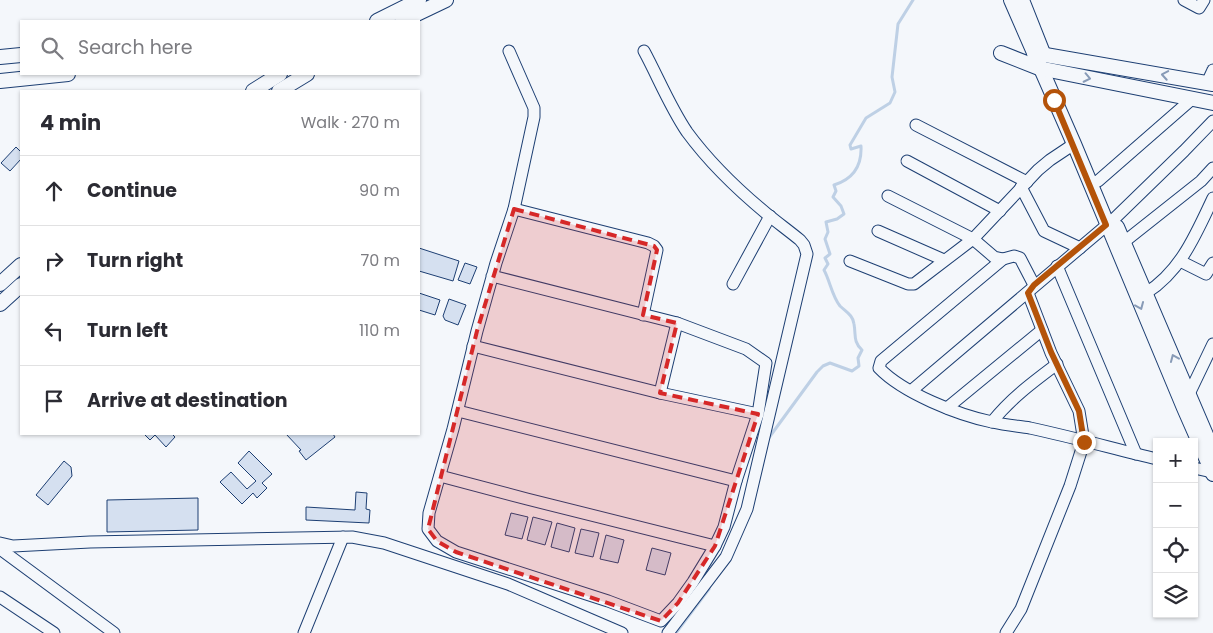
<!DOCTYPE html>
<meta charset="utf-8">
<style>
:root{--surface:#fff;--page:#f2f2f3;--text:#2b2b33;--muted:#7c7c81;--line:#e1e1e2}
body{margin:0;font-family:Poppins,sans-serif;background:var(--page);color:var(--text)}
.controls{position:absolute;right:15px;bottom:15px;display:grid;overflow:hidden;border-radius:0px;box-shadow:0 1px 4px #0004}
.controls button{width:45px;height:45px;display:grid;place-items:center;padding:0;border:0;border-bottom:1px solid var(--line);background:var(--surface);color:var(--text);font:25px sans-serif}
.stop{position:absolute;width:15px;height:15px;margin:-11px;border:4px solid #b45309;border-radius:50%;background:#fff}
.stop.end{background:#b45309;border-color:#fff;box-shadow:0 1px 5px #0008}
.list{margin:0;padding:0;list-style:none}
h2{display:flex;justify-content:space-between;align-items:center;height:65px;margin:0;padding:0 20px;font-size:21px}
h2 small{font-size:16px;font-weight:400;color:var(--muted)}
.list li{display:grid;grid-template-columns:32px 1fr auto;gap:15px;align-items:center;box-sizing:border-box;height:70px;padding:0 20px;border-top:1px solid var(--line)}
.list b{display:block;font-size:19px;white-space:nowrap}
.list em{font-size:16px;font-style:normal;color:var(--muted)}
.icon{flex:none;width:28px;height:28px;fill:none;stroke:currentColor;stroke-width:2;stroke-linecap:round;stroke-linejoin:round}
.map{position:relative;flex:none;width:1213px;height:633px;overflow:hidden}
.search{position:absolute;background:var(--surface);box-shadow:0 1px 4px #0004;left:20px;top:20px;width:400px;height:55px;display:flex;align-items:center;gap:12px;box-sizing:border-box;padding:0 18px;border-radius:0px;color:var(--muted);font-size:19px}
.panel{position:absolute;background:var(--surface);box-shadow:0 1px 4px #0004;left:20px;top:90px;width:400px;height:345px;border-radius:0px}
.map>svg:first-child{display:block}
</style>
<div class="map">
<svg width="1213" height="633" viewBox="0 0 1213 633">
<rect width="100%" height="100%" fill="#f4f7fb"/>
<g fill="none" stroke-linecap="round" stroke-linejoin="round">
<g stroke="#bed0e5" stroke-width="3">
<path d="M768,439l49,-67 6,-6 7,-3 22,8 7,-5 -1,-8 4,-8c-9,-8 -6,-15 -8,-26 -1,-9 -8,-12 -14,-18 -8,-10 -10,-25 -16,-36l4,-6 -3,-6 5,-4 -5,-15 3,-7 -2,-10 11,-3 7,-5 -3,-8 -8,-9 3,-6 -2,-6c19,-6 28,-19 27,-39l-10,3 -1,-4 16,-27 24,-15 5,-11 -3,-15 6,-53 15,-24"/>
<path d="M676,633l33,-44"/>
</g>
</g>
<g fill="#d5e0f0" stroke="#1d3f73">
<path d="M16,147l5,5v7l-11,12 -9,-8z"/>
<path d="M419,248l40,13 -6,20 -34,-10z"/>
<path d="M465,263l12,4 -7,17 -12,-4z"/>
<path d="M419,293l21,7 -5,15 -16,-5z"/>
<path d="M449,299l17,6 -8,20 -13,-5 -2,-4z"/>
<path d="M144,434h28l3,3 -9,10 -11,-12 -5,5z"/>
<path d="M286,434h47l2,3 -29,23 -7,-9 2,-1z"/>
<path d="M249,451l23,23 -10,9 5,5 -10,10 -4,-5 -11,11 -22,-22 11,-10 16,17 9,-8 -18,-18z"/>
<path d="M64,461l7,6 1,9 -24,29 -12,-10z"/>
<path d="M356,492l11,1 -1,16 4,1 -1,13 -63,-3v-13l49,3z"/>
<path d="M198,498v32l-91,2v-32z"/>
<path d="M511,513l17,4 -6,22 -17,-4z"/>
<path d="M533,517l19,5 -7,23 -18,-5z"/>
<path d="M557,523l18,5 -6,24 -18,-5z"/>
<path d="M581,529l18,4 -6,24 -18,-4z"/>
<path d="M606,535l18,5 -6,23 -18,-4z"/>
<path d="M652,548l19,5 -6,22 -19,-5z"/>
</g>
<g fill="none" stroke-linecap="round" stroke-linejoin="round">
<g stroke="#1d3f73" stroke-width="13">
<g id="minor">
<path d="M1184,0l15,8 5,-8"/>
<path d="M644,51c14,26 26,56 43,81 22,30 51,58 80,82 11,9 22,17 33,26l4,5 3,9 -60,255 -21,48 -58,76"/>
<path d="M1207,83l6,-13"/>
<path d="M916,125l111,57"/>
<path d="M907,161l93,50"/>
<path d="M1098,181l94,-82"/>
<path d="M1021,187l23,44 36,17"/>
<path d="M888,196l85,43 21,18 9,2 11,-3 6,2 14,27"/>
<path d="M514,209l134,34 6,3 3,4 -14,65"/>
<path d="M1114,219l70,-68 29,-30"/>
<path d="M878,231l66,29"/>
<path d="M1124,242l77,-61 12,-13"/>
<path d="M1003,259l-122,102 -2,7c24,25 79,47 113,54 13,3 25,4 38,6 42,9 85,21 127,31"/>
<path d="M850,261l58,23h6l59,-45 65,-69 12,-10 24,-16"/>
<path d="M1180,261l26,13 7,-11"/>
<path d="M1057,266l79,188"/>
<path d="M492,276l185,47 69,26 20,14 -8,51 -22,67 -12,46 -9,19 -22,36 -15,21 -17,18 -53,-20 -152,-49 -19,-11 -9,-12 1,-16 24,-84 24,-98 19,-68 18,-54 20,-92v-9l-25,-57"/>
<path d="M733,284l37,-68"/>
<path d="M1146,293c35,-22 50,-59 67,-95"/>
<path d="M473,346l187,47 98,21"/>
<path d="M911,391l196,-166"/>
<path d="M660,393l17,-70"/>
<path d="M1189,394l24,-50"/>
<path d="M947,408l95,-78"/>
<path d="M458,411l278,70"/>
<path d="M992,422c18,-23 41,-40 65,-58"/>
<path d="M1194,468l18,4"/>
<path d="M440,476l87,23 188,47"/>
<path d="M0,543l13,3 77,-4 262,-5 32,6 124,41 114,49"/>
<path d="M0,549l114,84"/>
<path d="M0,597l54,36"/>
<path d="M304,633l39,-96"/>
<path d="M1006,633l15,-24 49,-123 14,-44 -5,-31 -28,-58 -23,-60"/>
</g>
</g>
<g stroke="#1d3f73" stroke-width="16">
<g id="major">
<path d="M1011,0l63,144 110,264 29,66"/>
<path d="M1022,0l21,53"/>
<path d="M377,21l42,-21"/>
<path d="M402,21l44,-21"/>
<path d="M1001,53l38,15 174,35"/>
<path d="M1034,53l179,31"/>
<path d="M0,57l21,-2"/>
<path d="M0,81l68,-7"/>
<path d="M253,91l27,-17"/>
<path d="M279,91l28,-17"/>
<path d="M1117,227l96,224"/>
<path d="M0,284l21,-19"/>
<path d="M0,304l21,-19"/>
</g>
</g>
<use href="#minor" stroke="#f4f7fb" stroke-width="11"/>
<use href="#major" stroke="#f4f7fb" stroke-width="14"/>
</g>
<defs><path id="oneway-chevron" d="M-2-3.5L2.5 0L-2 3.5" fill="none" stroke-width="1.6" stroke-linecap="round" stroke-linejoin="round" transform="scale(1.25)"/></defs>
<g stroke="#889bb7">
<use href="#oneway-chevron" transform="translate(1165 75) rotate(-170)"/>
<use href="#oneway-chevron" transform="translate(1087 78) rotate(12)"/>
<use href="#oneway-chevron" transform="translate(1140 306) rotate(67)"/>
<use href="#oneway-chevron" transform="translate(1174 358) rotate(-113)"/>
</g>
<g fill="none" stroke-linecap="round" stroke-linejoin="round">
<path stroke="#b45309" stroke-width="6" d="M1054,100l52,125 -72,60 -6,8 23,59 28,59 5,31"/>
</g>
<path fill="#d62828" fill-opacity="0.2" stroke="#d62828" stroke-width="4" stroke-dasharray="10 6" stroke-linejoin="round" d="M514,209l140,37 3,4 -14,65 34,8 -17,70 98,21 -43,132 -37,57 -17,18 -205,-69 -19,-11 -9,-12 49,-198z"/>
</svg>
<div class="controls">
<button>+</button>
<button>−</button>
<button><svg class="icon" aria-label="locate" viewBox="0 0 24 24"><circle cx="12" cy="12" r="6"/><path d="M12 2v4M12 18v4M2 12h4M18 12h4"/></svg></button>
<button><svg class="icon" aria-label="layers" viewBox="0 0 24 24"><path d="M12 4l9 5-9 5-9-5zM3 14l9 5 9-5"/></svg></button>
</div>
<div class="stop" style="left:1054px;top:100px"></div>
<div class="stop end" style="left:1084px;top:442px"></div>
<div class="search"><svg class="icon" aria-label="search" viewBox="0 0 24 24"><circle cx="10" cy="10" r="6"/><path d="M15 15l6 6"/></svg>Search here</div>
<section class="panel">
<h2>4 min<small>Walk · 270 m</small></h2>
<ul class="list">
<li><svg class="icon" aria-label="ahead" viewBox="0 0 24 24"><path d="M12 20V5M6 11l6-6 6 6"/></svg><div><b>Continue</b></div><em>90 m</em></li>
<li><svg class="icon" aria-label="right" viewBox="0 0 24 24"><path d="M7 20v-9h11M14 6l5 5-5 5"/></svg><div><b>Turn right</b></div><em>70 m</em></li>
<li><svg class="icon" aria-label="left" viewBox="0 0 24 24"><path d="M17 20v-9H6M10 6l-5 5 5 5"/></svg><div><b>Turn left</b></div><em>110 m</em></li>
<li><svg class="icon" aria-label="arrive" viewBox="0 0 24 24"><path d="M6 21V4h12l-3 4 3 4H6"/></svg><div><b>Arrive at destination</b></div></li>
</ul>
</section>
</div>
